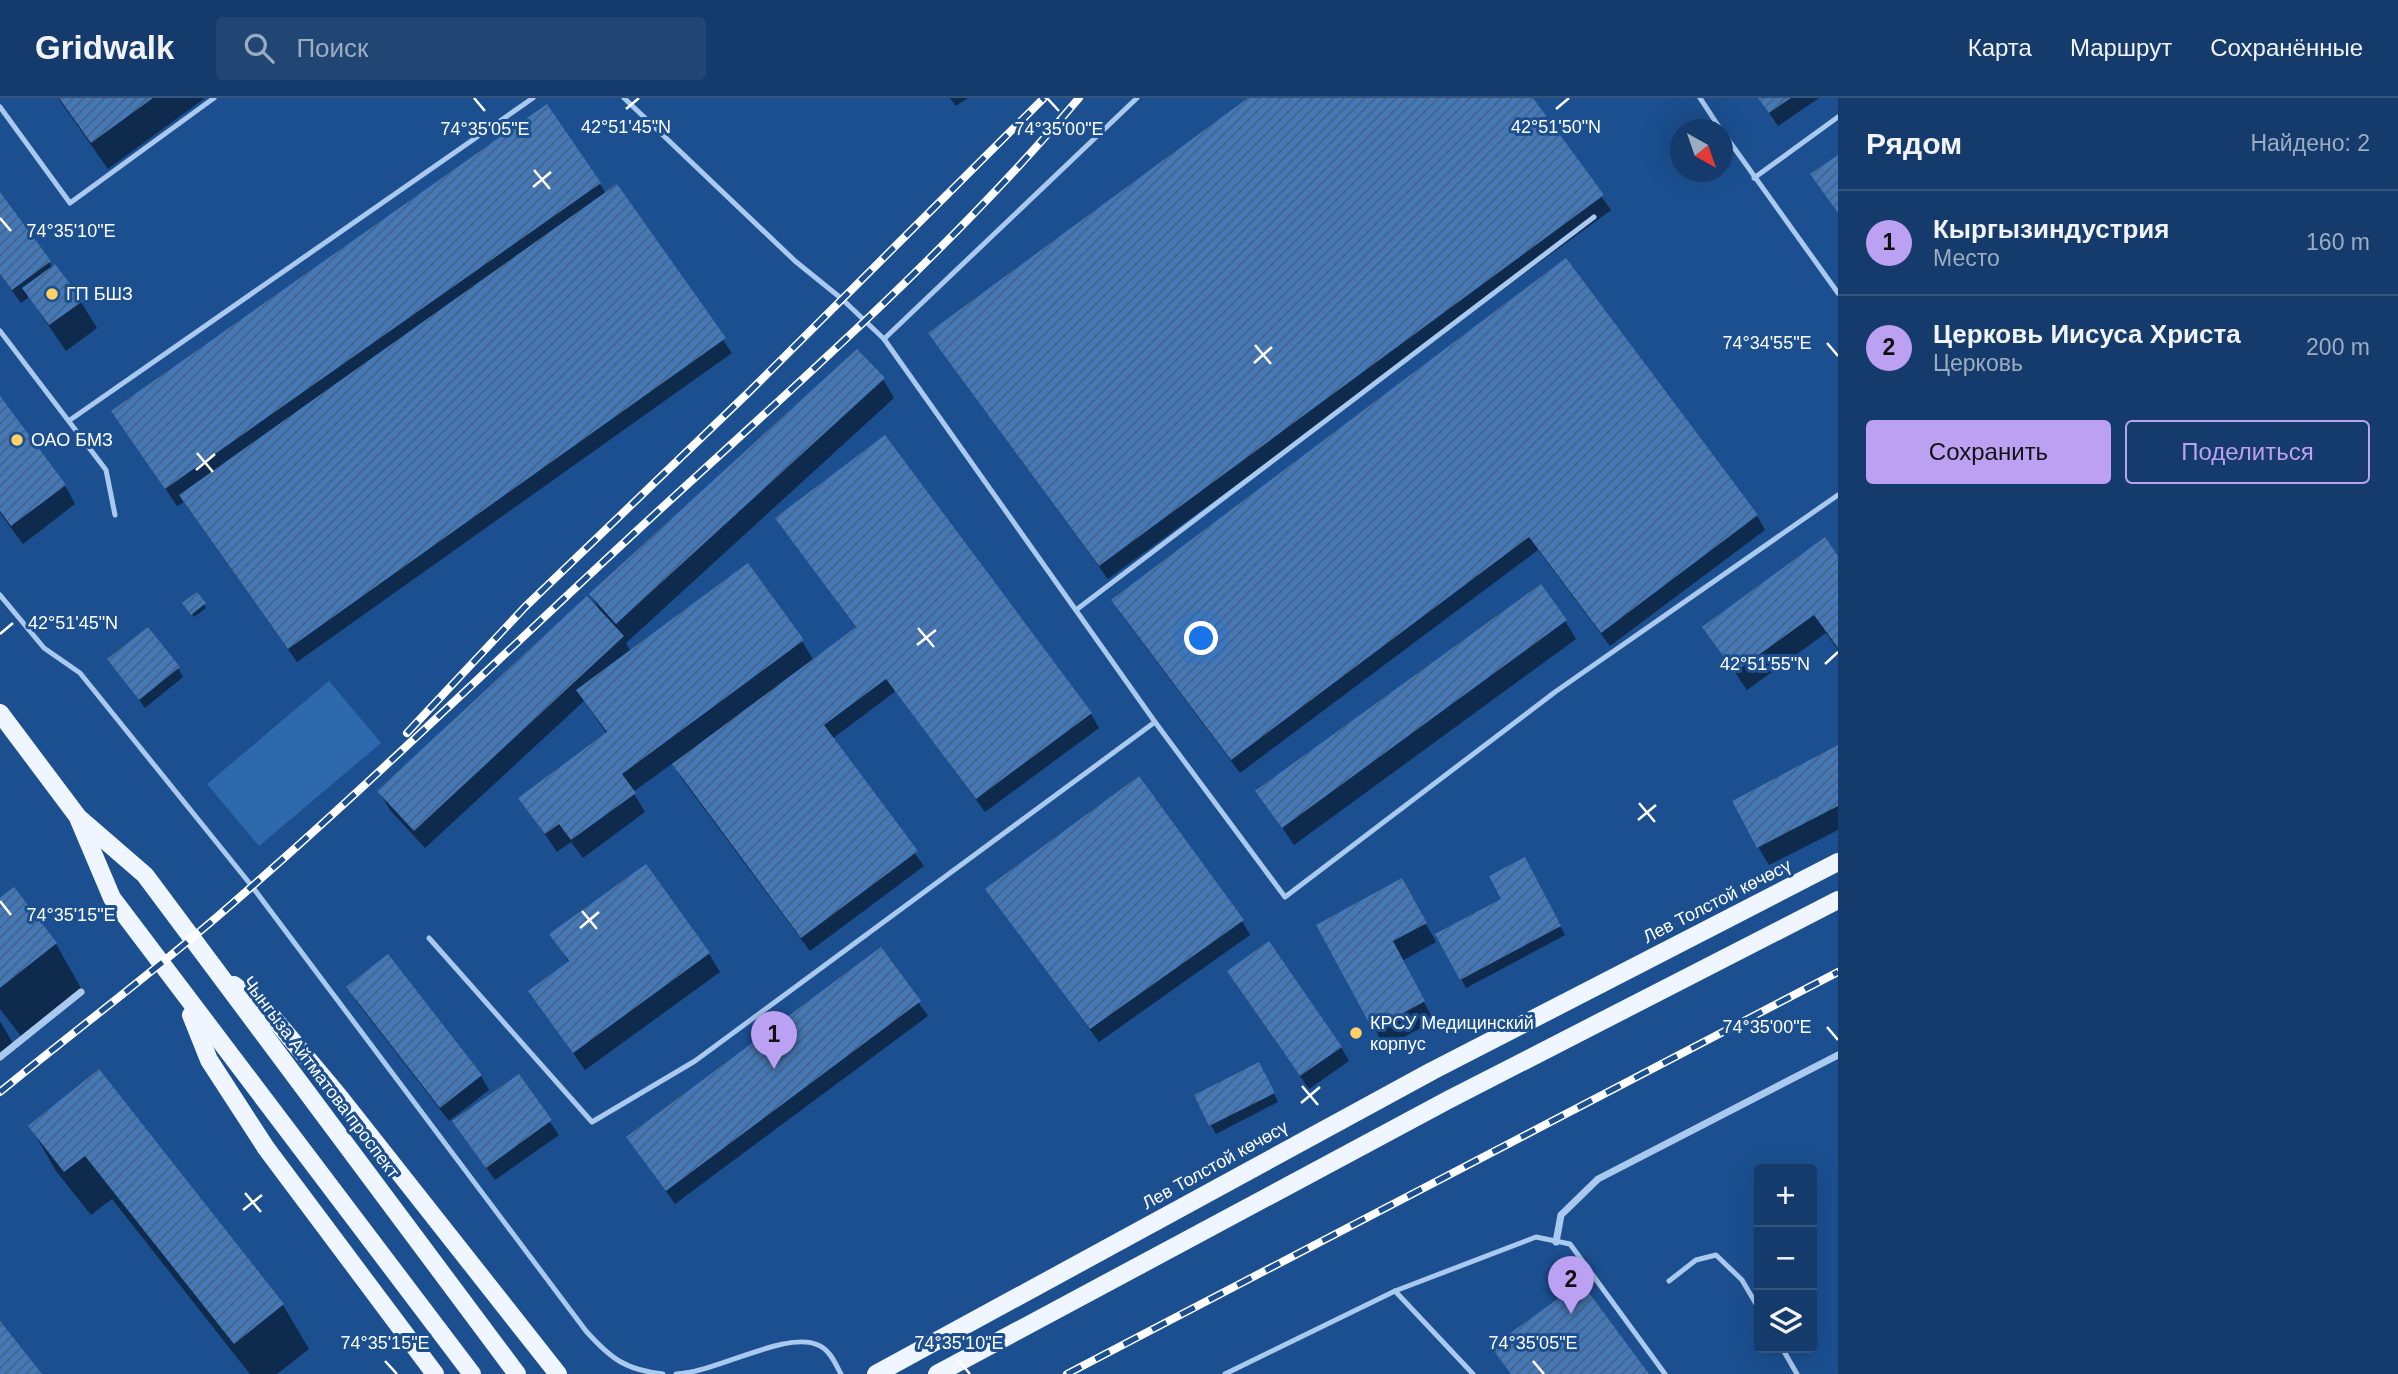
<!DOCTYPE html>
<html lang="ru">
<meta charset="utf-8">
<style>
:root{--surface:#143b6b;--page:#214673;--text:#f1f3f6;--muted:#9dadc1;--line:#33557e;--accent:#bca0f2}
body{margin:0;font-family:Helvetica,sans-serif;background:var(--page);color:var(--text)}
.controls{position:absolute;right:21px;bottom:21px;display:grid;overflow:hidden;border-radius:7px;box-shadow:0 7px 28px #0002}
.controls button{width:63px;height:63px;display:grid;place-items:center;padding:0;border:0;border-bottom:2px solid var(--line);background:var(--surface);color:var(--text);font:35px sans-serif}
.compass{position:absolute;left:1670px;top:21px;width:63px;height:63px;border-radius:50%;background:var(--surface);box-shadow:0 7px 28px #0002;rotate:140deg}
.you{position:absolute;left:1202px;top:541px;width:24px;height:24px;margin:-18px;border:5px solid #fff;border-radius:50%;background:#1a73e8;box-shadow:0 0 0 10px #1a73e833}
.badge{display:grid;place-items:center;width:46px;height:46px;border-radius:50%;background:var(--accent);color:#111;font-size:23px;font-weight:700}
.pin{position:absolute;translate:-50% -58px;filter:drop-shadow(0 2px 4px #0008)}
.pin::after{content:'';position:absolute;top:37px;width:24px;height:21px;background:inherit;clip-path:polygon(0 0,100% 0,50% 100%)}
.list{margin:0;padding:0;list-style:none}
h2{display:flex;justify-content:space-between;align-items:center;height:91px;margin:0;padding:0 28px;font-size:30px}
h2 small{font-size:23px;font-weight:400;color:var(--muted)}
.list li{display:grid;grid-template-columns:46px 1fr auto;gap:21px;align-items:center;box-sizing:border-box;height:105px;padding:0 28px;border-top:2px solid var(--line)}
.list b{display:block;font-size:26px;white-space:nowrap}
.list p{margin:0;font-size:23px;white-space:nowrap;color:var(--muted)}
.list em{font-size:23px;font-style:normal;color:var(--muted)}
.actions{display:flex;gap:14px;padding:21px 28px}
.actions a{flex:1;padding:16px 0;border:2px solid var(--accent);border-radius:7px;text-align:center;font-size:24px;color:var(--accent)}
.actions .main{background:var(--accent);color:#111}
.icon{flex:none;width:38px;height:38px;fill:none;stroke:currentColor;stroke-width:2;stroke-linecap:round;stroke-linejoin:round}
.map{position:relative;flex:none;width:1838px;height:1276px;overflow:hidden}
header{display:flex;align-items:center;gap:42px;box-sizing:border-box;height:98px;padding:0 35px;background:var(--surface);border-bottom:2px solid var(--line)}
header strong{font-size:33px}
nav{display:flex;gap:38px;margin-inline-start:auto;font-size:24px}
.search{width:490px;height:63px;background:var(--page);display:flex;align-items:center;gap:18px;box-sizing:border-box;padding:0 24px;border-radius:7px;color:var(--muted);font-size:26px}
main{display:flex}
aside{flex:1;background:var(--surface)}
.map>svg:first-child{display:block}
</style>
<header>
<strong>Gridwalk</strong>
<div class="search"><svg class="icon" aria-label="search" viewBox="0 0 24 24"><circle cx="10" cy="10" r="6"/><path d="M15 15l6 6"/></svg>Поиск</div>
<nav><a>Карта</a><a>Маршрут</a><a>Сохранённые</a></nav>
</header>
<main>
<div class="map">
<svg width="1838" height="1276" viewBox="0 0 1838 1276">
<defs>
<pattern id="building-hatch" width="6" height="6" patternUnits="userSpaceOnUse" patternTransform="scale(1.75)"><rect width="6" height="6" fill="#4478b7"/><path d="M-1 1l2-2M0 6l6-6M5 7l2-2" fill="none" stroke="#486282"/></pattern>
</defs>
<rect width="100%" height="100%" fill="#1b4f8f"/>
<path fill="#2e69ad" d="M329,583l52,62 -122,103 -52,-62z"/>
<g fill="#0007">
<path d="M58,0h147l-97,71z"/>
<path d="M950,0h18l-12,8z"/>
<path d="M1251,0h280l80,112 -503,369 -169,-232z"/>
<path d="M1759,0h60l-41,28z"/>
<path d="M600,86l6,10 10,-7 116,166 -435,309 -113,-160 -7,4 -64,-95z"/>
<path d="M0,97l53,73 28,34 16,26 -31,23 -37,-54 -8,6 -21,-29z"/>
<path d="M1566,163l191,255 8,14 -155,116 -72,-96 -298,223 -119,-159 -8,-14z"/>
<path d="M857,253l26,28 11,19 -268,245 5,9 171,-11 12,20 43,-32 -80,-111 314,196 8,14 -114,84 -89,-121 -64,48 92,127 -114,85 -128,-172 -9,-16 -40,29 12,20 -62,46 -12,-16 -14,10 -37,-54 87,-64 -23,-33 -159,147 -35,-38 -11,-19 221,-180 -9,-16z"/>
<path d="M0,301l65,86 10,19 -52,40 -23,-31z"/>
<path d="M1838,461v91l-12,-17 -79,57 -43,-63z"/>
<path d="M204,506l2,4 -12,9 -7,-10z"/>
<path d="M1565,523l11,18 -282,206 -36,-53z"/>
<path d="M109,562l69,8 5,9 -38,31z"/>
<path d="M1838,649v83l-69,35 -11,-18z"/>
<path d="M1524,761l41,76 -99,53 -28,-53 66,-35z"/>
<path d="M987,791l255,32 8,14 -151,107z"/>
<path d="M1412,801l24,43 -34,19 32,60 -49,26 -67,-121z"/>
<path d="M0,803l56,43 25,44 -60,48 -21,-27z"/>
<path d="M552,836l157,20 11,18 -135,98 -55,-79 39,-28z"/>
<path d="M881,852l47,66 -253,188 -47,-67z"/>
<path d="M388,858l93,120 8,14 -40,31 -93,-120 -8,-14z"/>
<path d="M1237,887l104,62 8,14 -40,28z"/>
<path d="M0,923l14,24 -14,12z"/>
<path d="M99,974l184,233 26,44 -32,25h-27l-138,-175 -21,16 -35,-44 -26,-45z"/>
<path d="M1264,975l14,29 -62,32 -5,-9z"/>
<path d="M518,978l41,59 -64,45 -32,-45z"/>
</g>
<g fill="url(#building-hatch)">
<path d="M59,0h94l-62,45z"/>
<path d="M1248,0h285l71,97 -505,371 -171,-233z"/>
<path d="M1758,0h33l-22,15z"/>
<path d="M547,6l54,79 -436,306 -54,-78z"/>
<path d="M1838,57v58l-28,-39z"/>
<path d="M617,86l109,154 -438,311 -109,-154z"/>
<path d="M0,94l51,69 -39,29 -12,-16z"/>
<path d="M1566,160l192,257 -157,118 -72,-96 -298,223 -120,-160z"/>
<path d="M55,166l28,37 -34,24 -27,-37z"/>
<path d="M857,251l28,29 -269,246 -27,-30z"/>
<path d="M0,298l66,89 -55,41 -11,-15z"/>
<path d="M885,337l207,278 -116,86 -90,-120 -62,46 94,126 -117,87 -129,-174 184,-137 -81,-109z"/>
<path d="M1825,439l13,19v92l-24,-33 -79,57 -33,-45z"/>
<path d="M748,465l56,77 -182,134 14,19 -65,47 -12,-16 -14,10 -27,-36 89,-66 -31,-42z"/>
<path d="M1541,486l26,36 -285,208 -27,-37z"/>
<path d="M197,494l9,11 -15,12 -9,-12z"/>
<path d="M587,498l37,40 -210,195 -37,-40z"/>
<path d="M148,529l32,40 -41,33 -32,-41z"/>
<path d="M1838,647v61l-81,42 -25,-47z"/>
<path d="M1139,678l105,144 -154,109 -105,-140z"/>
<path d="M1525,759l36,69 -101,54 -25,-46 66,-35 -12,-23z"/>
<path d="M646,766l64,89 -137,100 -45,-62 41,-30 -20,-27z"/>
<path d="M1402,780l25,45 -34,18 32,60 -52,29 -57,-105z"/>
<path d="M14,789l43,56 -57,45v-90z"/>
<path d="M1269,843l73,106 -42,29 -73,-105z"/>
<path d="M881,849l40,54 -255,190 -40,-54z"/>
<path d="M388,856l94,121 -42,33 -94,-121z"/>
<path d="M1259,964l16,31 -66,33 -15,-31z"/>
<path d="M99,971l185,235 -50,40 -149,-188 -21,16 -36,-46z"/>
<path d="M519,976l33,46 -66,48 -34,-47z"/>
<path d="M1581,1184l68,92h-138l-20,-27z"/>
<path d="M0,1223l42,53h-42z"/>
</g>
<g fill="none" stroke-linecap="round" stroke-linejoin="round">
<g stroke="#a9c9ee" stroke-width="5">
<path d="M624,0l171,163 47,38 42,40 271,383 130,175 270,-205 283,-197"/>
<path d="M1700,0l21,32"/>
<path d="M0,9l70,96 144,-105"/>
<path d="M1722,33l116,162"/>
<path d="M1754,80l84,-61"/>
<path d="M0,233l106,139 9,45"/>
<path d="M884,241l253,-241"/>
<path d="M70,322l463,-322"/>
<path d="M0,497l44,53 36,25 171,212 335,446c25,28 40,39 77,43"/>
<path d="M1076,512l518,-393"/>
<path d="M429,840l163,184 103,-61 460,-339"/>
<path d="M1669,1183l27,-21 20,-5 26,25 17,29"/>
<path d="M1395,1193l78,83"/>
<path d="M1782,1250l15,26"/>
<path d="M676,1276c39,-1 111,-44 142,-29 12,5 17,18 23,29"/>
<path d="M1225,1276l170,-83 141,-54 34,7 95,130"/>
</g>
<g stroke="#a9c9ee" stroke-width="7">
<path d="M0,959l81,-65"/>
<path d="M1556,1144l5,-27 37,-36 240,-124"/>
</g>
<g stroke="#f0f6ff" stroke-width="18">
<path d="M0,615l78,104 67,58 372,499"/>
<path d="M79,722l33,78 360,476"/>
<path d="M234,887l36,29 68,81 220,279"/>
<path d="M191,917l18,45 57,88 169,226"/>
<path d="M876,1276l556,-303 406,-209"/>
<path d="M937,1276l511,-274 390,-200"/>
</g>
<g stroke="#fff" stroke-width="8">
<g id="rail">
<path d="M407,635l118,-126 225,-216 294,-293"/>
<path d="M0,994c72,-59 147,-115 218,-176 145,-125 283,-260 424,-390 150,-138 305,-272 437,-428"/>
<path d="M1067,1276l771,-402"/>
</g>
</g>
<use href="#rail" stroke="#1b4f8f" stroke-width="5" stroke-dasharray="16" stroke-linecap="butt"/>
</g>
<path fill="none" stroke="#fff" stroke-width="2.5" d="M474,0l11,13M1047,0l12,13M626,11l13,-11M1556,11l13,-11M534,72l16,19M533,89l18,-15M0,120l11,13M1827,245l11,13M1255,247l16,19M1254,265l18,-16M197,355l16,19M196,372l19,-16M918,530l16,19M0,536l13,-11M917,547l19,-15M1825,566l13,-12M1639,705l16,19M1638,722l18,-15M0,803l11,14M582,813l15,18M580,830l19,-16M1827,929l11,13M1302,988l16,19M1301,1005l19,-16M245,1095l16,19M243,1112l19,-15M385,1263l12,13M959,1263l11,13M1533,1263l11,13"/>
<g fill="#ffd166" stroke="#1b4f8f" stroke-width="2.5">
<circle cx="52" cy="196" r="7"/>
<circle cx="17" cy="342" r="7"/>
<circle cx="1356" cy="935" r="7"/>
</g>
<g text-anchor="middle" stroke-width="6" stroke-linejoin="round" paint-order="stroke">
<g font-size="18" fill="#fff" stroke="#1b4f8f" text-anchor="start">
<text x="66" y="202">ГП БШЗ</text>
<text x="31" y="348">ОАО БМЗ</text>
<text x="1370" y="931">КРСУ Медицинский<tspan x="1370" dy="21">корпус</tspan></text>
</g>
<g font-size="18" fill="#fff" stroke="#1b4f8f">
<text transform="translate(1717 803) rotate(-27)" y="6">Лев Толстой көчөсү</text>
<text transform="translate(321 979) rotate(53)" y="6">Чынгыза Айтматова проспект</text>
<text transform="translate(1215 1067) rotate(-29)" y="6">Лев Толстой көчөсү</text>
</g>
</g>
<g font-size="18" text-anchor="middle" fill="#fff" stroke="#1b4f8f" stroke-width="6" stroke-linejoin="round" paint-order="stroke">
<text x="626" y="35">42°51'45"N</text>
<text x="1556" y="35">42°51'50"N</text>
<text x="485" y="37">74°35'05"E</text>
<text x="1059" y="37">74°35'00"E</text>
<text x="71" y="139">74°35'10"E</text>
<text x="1767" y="251">74°34'55"E</text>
<text x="73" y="531">42°51'45"N</text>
<text x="1765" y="572">42°51'55"N</text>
<text x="71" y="823">74°35'15"E</text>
<text x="1767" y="935">74°35'00"E</text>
<text x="385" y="1251">74°35'15"E</text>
<text x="959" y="1251">74°35'10"E</text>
<text x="1533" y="1251">74°35'05"E</text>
</g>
</svg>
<div class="controls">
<button>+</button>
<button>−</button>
<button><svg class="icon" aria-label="layers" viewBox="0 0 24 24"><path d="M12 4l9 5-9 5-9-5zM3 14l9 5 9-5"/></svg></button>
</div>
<svg class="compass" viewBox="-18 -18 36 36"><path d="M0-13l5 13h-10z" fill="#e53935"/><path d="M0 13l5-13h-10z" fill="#9dadc1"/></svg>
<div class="you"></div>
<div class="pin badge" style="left:774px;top:971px">1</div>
<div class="pin badge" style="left:1571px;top:1216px">2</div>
</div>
<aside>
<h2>Рядом<small>Найдено: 2</small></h2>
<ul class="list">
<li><span class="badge">1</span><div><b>Кыргызиндустрия</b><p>Место</p></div><em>160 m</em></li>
<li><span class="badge">2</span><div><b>Церковь Иисуса Христа</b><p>Церковь</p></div><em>200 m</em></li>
</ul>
<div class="actions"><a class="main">Сохранить</a><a>Поделиться</a></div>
</aside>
</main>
